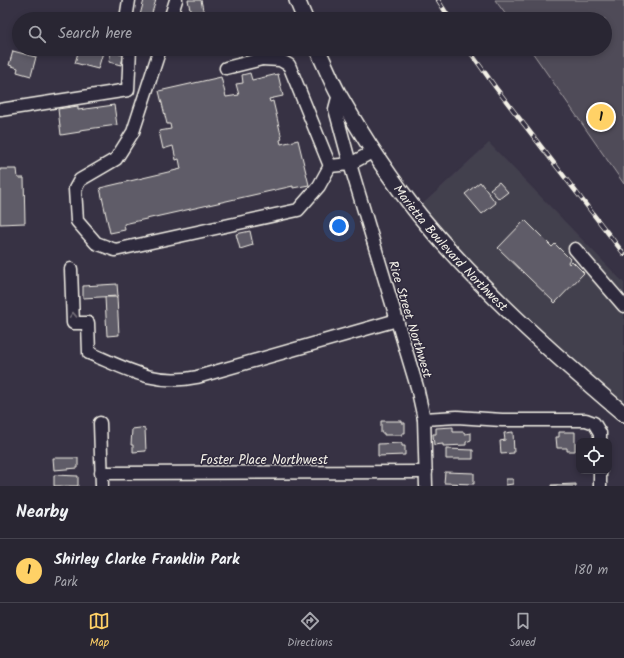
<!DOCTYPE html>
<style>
:root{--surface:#292633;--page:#312e3b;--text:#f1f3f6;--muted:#a5a5ac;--line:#45434e;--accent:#ffd166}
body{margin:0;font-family:Kalam,sans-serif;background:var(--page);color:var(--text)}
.controls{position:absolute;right:12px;bottom:12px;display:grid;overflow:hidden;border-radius:8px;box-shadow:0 2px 6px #0003}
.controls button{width:36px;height:36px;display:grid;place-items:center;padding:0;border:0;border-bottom:1px solid var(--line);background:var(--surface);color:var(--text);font:20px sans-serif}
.you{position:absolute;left:339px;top:226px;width:14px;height:14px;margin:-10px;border:3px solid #fff;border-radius:50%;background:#1a73e8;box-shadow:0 0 0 6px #1a73e833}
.badge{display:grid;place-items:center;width:26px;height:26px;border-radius:50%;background:var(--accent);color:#111;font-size:13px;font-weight:700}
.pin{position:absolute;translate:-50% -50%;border:2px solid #fff;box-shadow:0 1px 4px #0006}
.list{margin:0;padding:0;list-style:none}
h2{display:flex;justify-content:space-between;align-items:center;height:52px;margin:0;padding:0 16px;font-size:17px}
h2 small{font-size:13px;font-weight:400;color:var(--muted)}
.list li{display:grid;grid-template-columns:26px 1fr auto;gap:12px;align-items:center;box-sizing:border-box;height:64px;padding:0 16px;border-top:1px solid var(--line)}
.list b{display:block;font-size:15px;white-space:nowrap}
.list p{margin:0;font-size:13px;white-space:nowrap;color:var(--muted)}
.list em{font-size:13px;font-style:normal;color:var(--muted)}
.icon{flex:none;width:22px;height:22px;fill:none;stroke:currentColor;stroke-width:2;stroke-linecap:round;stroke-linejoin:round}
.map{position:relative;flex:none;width:624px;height:486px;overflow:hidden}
.search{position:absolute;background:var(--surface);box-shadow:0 2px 6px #0003;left:12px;right:12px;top:12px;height:44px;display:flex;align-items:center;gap:10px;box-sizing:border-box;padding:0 14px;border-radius:22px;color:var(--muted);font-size:15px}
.sheet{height:116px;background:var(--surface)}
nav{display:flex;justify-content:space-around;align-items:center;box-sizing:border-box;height:56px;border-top:1px solid var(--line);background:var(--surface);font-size:11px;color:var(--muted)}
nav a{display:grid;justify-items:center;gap:2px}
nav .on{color:var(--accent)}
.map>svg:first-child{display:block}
</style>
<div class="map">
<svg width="624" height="486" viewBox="0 0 624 486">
<rect width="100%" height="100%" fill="#373244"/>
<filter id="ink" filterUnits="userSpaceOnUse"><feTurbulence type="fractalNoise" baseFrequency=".025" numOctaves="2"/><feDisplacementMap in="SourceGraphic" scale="8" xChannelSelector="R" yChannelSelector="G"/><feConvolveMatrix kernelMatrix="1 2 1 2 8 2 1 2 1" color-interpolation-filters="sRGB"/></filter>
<g filter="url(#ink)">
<path fill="#433f4e" d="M489,143l135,140v140l-210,-211z"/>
<path fill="#504b59" stroke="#a29ea0" d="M495,0h129v184l-94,-135h75v-30h-96z"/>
<g fill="#5f5c67" stroke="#f4f1e8">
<path d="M144,0h12l-6,19h-11z"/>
<path d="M188,0h13l4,19h-13z"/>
<path d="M79,49h25l-6,20 -23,-6z"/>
<path d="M13,51l23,6 -5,19 -14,-4 1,-4 -9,-3z"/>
<path d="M111,51l13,3 -3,11 -12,-3z"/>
<path d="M250,73l2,7 26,-6 5,22 -14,3 1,3 3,-1 9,38 -2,1 1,4 17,-4 11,45 -16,3v-2l-169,38 1,6 -15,3 -10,-45 81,-19 -2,-10 -3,1 -3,-14 -10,3 -4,-18 12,-2 -1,-5h-3l-8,-33 62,-14 5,20 13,-2 -3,-11 7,-1 -1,-8z"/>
<path d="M114,105l3,20 -37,5v2l-19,3 -3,-26 20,-3v4z"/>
<path d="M0,169h17l1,9h6l1,45 -25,1z"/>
<path d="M480,182l16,21 -14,11 -17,-20z"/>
<path d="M499,182l9,10 -9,7 -9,-10z"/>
<path d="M525,220l27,27 3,-3 15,15 -2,3 1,2 3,-3 12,12 -29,30 -57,-55z"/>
<path d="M250,231l3,14 -13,4 -4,-15z"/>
<path d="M117,284l1,12 -35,2v-12z"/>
<path d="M105,297h12l2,38 -12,1z"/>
<path d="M381,421h21v2h3v10h-3v2h-18v-2h-3z"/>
<path d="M453,427v5h11l1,2 6,-1v7l-5,2v3l-23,1v-2l-9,1 -1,-11h3v-6z"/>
<path d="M140,428l5,1 1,22 -13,1v-7h-2l1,-16z"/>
<path d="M513,432l1,21 -13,1 -1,-13 5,-1 -1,-7z"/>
<path d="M559,432h16v19h-8v-3h-10l-1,-11h3z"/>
<path d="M402,443v3h3v9l-27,1v-12z"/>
<path d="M446,449l27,1v9h-27z"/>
<path d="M53,458h25v10l-24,2z"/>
<path d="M445,472l29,1v11l-30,-1z"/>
<path d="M54,475l24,1v10h-24z"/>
<path d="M506,479h7v5l-7,1z"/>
<path d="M576,484v2h-25v-1z"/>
</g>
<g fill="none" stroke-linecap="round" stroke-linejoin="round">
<g stroke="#f4f1e8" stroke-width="15">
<g id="minor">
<path d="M126,19l3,-19"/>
<path d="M170,19l6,-19"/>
<path d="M160,49l-27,83 -17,27 -36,21 -5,9 2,32 19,22 19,7 183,-40 21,-24 11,-20 20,-2 -15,-55 4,-15"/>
<path d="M262,59l18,1 9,5 41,101"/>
<path d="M226,68l36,-9 -3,-10"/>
<path d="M0,110l128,-20 2,-41"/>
<path d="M374,151l-24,13 67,223 7,32 2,67"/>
<path d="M575,249l49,57"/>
<path d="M71,269l2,54h15l1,30c38,16 65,33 108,24l200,-57"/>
<path d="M424,419l33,-2 45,3h84l8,3 6,10v8"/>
<path d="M100,423l2,63"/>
<path d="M600,471v15"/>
<path d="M101,473l325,-1"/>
</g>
</g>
<g stroke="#f4f1e8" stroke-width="18">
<g id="major">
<path d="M297,0l8,19"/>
<path id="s1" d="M317,49c8,15 14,32 22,46 24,42 51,84 81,121 60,73 132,137 204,198"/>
</g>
</g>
<use href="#minor" stroke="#2f2a3d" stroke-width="12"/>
<use href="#major" stroke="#2f2a3d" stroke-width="15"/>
<g stroke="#f4f1e8" stroke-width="4.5">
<g id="rail">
<path d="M438,0l12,19"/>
<path d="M468,49l28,39 128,166"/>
</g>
</g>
<use href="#rail" stroke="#2f2a3d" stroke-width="3" stroke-dasharray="9" stroke-linecap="butt"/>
</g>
<defs><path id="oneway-chevron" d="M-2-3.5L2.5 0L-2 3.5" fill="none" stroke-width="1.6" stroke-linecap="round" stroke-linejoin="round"/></defs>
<use stroke="#747079" href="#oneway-chevron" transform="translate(73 315) rotate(-92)"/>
</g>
<g text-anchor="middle" stroke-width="3" stroke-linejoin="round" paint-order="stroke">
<g font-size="13" fill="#f4f1e8" stroke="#2f2a3d">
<text dy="5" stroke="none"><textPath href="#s1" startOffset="241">Marietta Boulevard Northwest</textPath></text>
<text transform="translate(411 319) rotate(73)" y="5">Rice Street Northwest</text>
<text x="264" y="464">Foster Place Northwest</text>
</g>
</g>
</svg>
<div class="controls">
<button><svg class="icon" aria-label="locate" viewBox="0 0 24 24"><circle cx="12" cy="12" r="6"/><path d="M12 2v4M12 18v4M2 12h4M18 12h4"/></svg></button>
</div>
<div class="you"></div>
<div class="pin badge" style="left:601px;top:117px">1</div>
<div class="search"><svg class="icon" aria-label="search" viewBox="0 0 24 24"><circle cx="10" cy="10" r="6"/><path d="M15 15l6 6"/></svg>Search here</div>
</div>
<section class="sheet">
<h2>Nearby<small></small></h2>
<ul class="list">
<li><span class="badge">1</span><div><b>Shirley Clarke Franklin Park</b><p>Park</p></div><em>180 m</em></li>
</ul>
</section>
<nav>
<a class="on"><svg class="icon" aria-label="map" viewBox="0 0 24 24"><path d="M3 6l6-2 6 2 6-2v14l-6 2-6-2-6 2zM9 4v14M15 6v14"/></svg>Map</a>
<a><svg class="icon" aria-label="directions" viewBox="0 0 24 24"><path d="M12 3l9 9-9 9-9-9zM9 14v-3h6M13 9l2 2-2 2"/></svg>Directions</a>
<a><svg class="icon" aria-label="saved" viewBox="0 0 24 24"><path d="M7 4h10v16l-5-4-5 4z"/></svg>Saved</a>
</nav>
